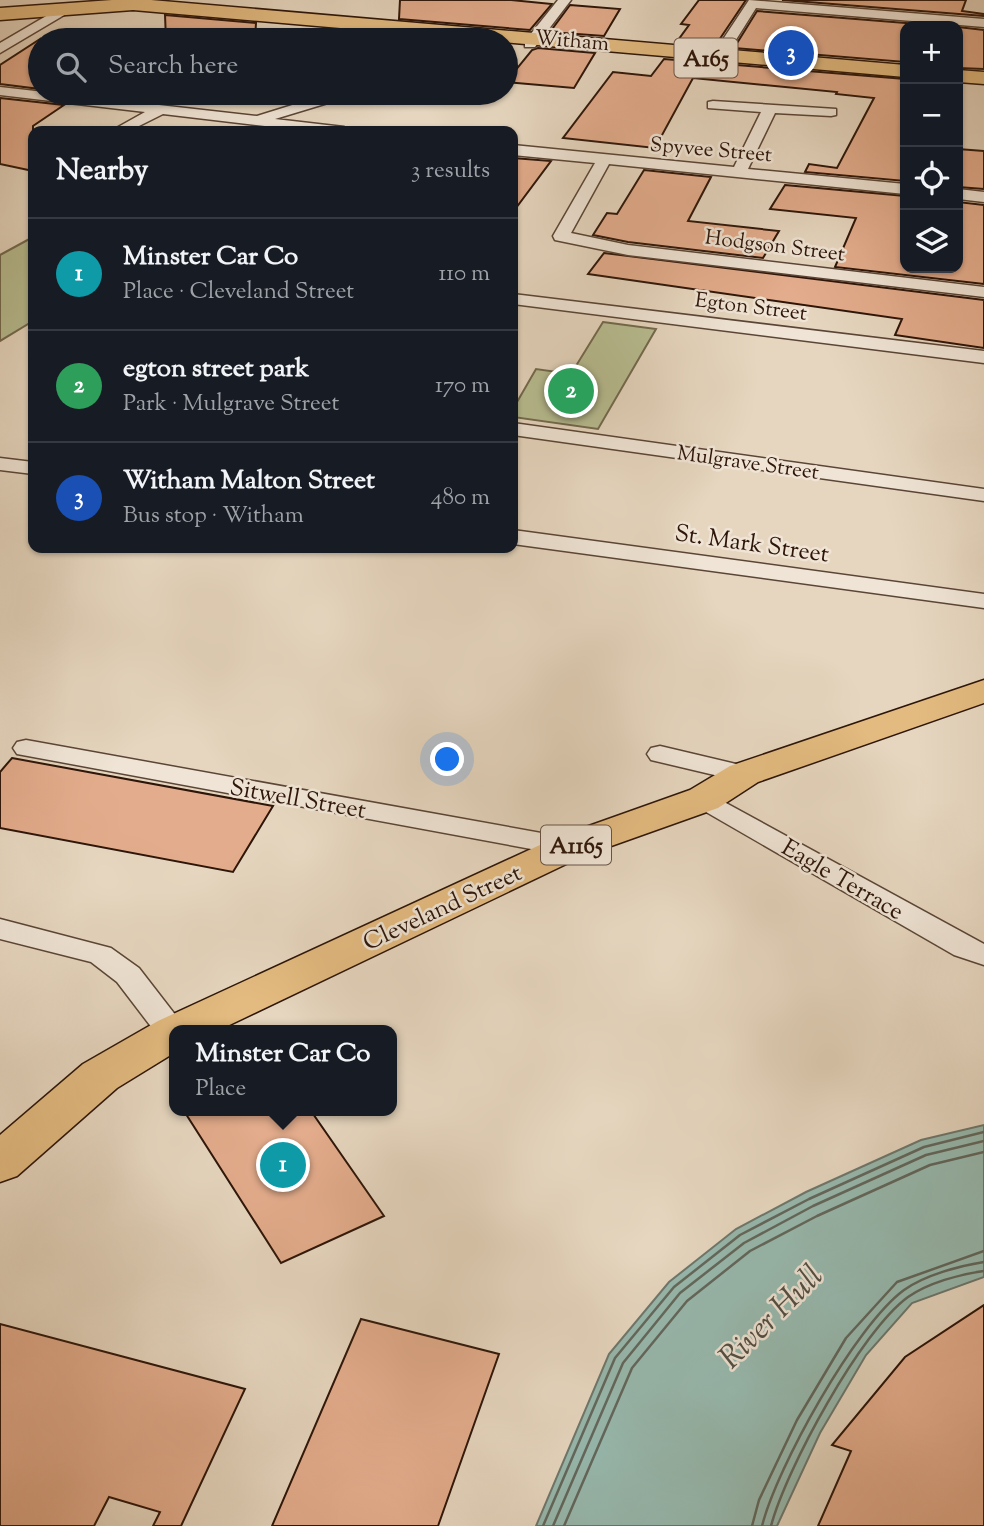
<!DOCTYPE html>
<meta charset="utf-8">
<style>
:root{--surface:#171b24;--page:#20242c;--text:#f1f3f6;--muted:#9ea1a6;--line:#363941;--accent:#0f766e}
body{margin:0;font-family:"Sorts Mill Goudy",serif;background:var(--page);color:var(--text)}
.controls{position:absolute;right:21px;top:21px;display:grid;overflow:hidden;border-radius:14px;box-shadow:0 2px 5px #0004}
.controls button{width:63px;height:63px;display:grid;place-items:center;padding:0;border:0;border-bottom:2px solid var(--line);background:var(--surface);color:var(--text);font:35px sans-serif}
.you{position:absolute;left:448px;top:760px;width:24px;height:24px;margin:-18px;border:5px solid #fff;border-radius:50%;background:#1a73e8;box-shadow:0 0 0 10px #1a73e833}
.badge{display:grid;place-items:center;width:46px;height:46px;border-radius:50%;background:var(--accent);color:#fff;font-size:23px;font-weight:700}
.pin{position:absolute;translate:-50% -50%;border:4px solid #fff;box-shadow:0 2px 7px #0006}
.popup{position:absolute;left:169px;top:1025px;width:228px;height:91px;box-sizing:border-box;display:grid;place-content:center;border-radius:14px;background:var(--surface);filter:drop-shadow(0 2px 5px #0005);font-size:23px;white-space:nowrap;color:var(--muted)}
.popup b{font-size:26px;color:var(--text)}
.popup::after{content:'';position:absolute;left:50%;top:100%;margin-left:-14px;border:14px solid transparent;border-top-color:var(--surface)}
.list{margin:0;padding:0;list-style:none}
h2{display:flex;justify-content:space-between;align-items:center;height:91px;margin:0;padding:0 28px;font-size:30px}
h2 small{font-size:23px;font-weight:400;color:var(--muted)}
.list li{display:grid;grid-template-columns:46px 1fr auto;gap:21px;align-items:center;box-sizing:border-box;height:112px;padding:0 28px;border-top:2px solid var(--line)}
.list b{display:block;font-size:26px;white-space:nowrap}
.list p{margin:0;font-size:23px;white-space:nowrap;color:var(--muted)}
.list em{font-size:23px;font-style:normal;color:var(--muted)}
.icon{flex:none;width:38px;height:38px;fill:none;stroke:currentColor;stroke-width:2;stroke-linecap:round;stroke-linejoin:round}
.map{position:relative;flex:none;width:984px;height:1526px;overflow:hidden}
.search{position:absolute;background:var(--surface);box-shadow:0 2px 5px #0004;left:28px;top:28px;width:490px;height:77px;display:flex;align-items:center;gap:18px;box-sizing:border-box;padding:0 24px;border-radius:38px;color:var(--muted);font-size:26px}
.panel{position:absolute;background:var(--surface);box-shadow:0 2px 5px #0004;left:28px;top:126px;width:490px;height:427px;border-radius:14px}
.map>svg:first-child{display:block}
</style>
<div class="map">
<svg width="984" height="1526" viewBox="0 0 984 1526">
<rect width="100%" height="100%" fill="#e6d6bf"/>
<filter id="stains"><feTurbulence type="fractalNoise" baseFrequency=".00286" numOctaves="4"/><feColorMatrix values="0 0 0 0 .2 0 0 0 0 .09 0 0 0 0 .02 0 0 0 .5 -.17"/></filter>
<radialGradient id="worn" r=".72"><stop offset=".6" stop-color="#630" stop-opacity="0"/><stop offset="1" stop-color="#630" stop-opacity=".3"/></radialGradient>
<g fill="#b7bd91" stroke="#72694d" stroke-width="2">
<path d="M33,237v84l-33,20v-86z"/>
<path d="M603,322l53,7 -58,100 -85,-12v-8l23,-40 35,5z"/>
</g>
<path fill="#97b9ae" stroke="#6d776c" stroke-width="2" d="M984,1125v152l-72,26 -46,52 -46,78 -43,93h-241l73,-172 60,-72 67,-53 70,-37 115,-52z"/>
<g fill="none" stroke-linecap="round" stroke-linejoin="round">
<g stroke="#62675c" stroke-width="2.5">
<path d="M543,1526l72,-168 59,-71 66,-52 69,-36 115,-52 60,-15"/>
<path d="M553,1526l70,-163 57,-70 64,-50 69,-37 113,-51 58,-14"/>
<path d="M564,1526l68,-158 55,-67 63,-50 67,-35 113,-51 54,-13"/>
<path d="M752,1526l7,-26 38,-80 49,-82 51,-56 87,-31"/>
<path d="M762,1526c15,-59 93,-200 142,-236 21,-15 55,-24 80,-28"/>
<path d="M771,1526c15,-57 90,-195 137,-229 20,-14 52,-23 76,-26"/>
</g>
</g>
<g fill="#e3ac8c" stroke="#2d1509" stroke-width="2">
<path d="M400,0h111l41,4 -22,26 -131,-11z"/>
<path d="M699,0h47l-31,46 -39,-3 13,-18 -8,-1z"/>
<path d="M782,0h184l-4,11 22,3v2z"/>
<path d="M570,5l50,4 -16,27 -54,-4z"/>
<path d="M757,11l186,15h-38v36l-171,-14z"/>
<path d="M165,15l91,8 -1,17h-89z"/>
<path d="M958,27l26,3v39l-26,-1z"/>
<path d="M40,39v50l-40,-5v-19z"/>
<path d="M538,48l57,5 -21,35 -68,-6 26,-32z"/>
<path d="M664,59l241,20v102l-100,-9 4,-8 28,4 37,-70 -38,-4 1,-2 -144,-14 -38,70 -92,-10 50,-66 38,4z"/>
<path d="M0,98l64,7 -31,21v45l-33,-7z"/>
<path d="M958,149l26,2v38l-26,-2z"/>
<path d="M513,158l38,3 -38,51z"/>
<path d="M644,170l67,7 -23,44 91,10 -16,27 -135,-16 -35,-7 14,-22 10,1z"/>
<path d="M785,185l120,11v72h53v-66l26,3v79l-149,-17 21,-49 -86,-9z"/>
<path d="M604,253l380,47v48l-89,-13 7,-16 -314,-45z"/>
<path d="M12,758l261,48 -40,66 -233,-44v-56z"/>
<path d="M184,1111h127l73,105 -103,47z"/>
<path d="M984,1305v221h-166l33,-75 -19,-6 73,-88z"/>
<path d="M361,1319l138,35 -61,172h-166z"/>
<path d="M0,1324l245,65 -64,137h-28l7,-14 -51,-15 -15,29h-94z"/>
</g>
<g fill="none" stroke-linecap="round" stroke-linejoin="round">
<g stroke="#5b4536" stroke-width="3">
<g id="minor">
<path d="M558,0h13l-36,47h-10v-6z"/>
<path d="M749,0l235,19v8l-228,-19 -34,54h-10l-2,-3z"/>
<path d="M65,5l11,3 -76,45v-10z"/>
<path d="M418,25l12,3 -12,12h-13z"/>
<path d="M0,87l257,29 74,-23h22l-2,3 -76,23 69,8 7,4h-43l-145,-17 -34,17h-18l34,-19 -145,-17z"/>
<path d="M713,101l123,8v6l-5,1 -56,-3 -27,56 157,15v10l-296,-30 -38,69 57,12 356,42v10l-356,-42 -73,-15 -2,-4 42,-73 -82,-8v-10l221,22 27,-55 -53,-4v-6z"/>
<path d="M958,189l26,3v10l-26,-3z"/>
<path d="M513,294l471,57v12l-471,-59z"/>
<path d="M513,423l471,66v12l-471,-66z"/>
<path d="M0,458l33,4v12l-33,-4z"/>
<path d="M513,530l471,64v14l-471,-64z"/>
<path d="M26,740l543,98 10,3 4,6 -4,6 -10,3 -552,-102 -4,-6 4,-6z"/>
<path d="M660,746l93,22 4,6 -4,6 -9,2 -93,-22 -4,-6 4,-6z"/>
<path d="M704,791l280,153v21l-30,-10 -260,-150 -3,-6 3,-6z"/>
<path d="M0,919l111,29 28,20 48,62h-13v14l-12,-3 -45,-59 -26,-20 -91,-23z"/>
</g>
</g>
<g stroke="#2d1509" stroke-width="3">
<path id="primary" d="M984,680v23l-226,79 -40,26 -135,48 -364,174h-45v23l-57,35 -100,88 -17,6v-47l83,-71 75,-43 397,-183 135,-48 40,-24z"/>
</g>
<g stroke="#2d1509" stroke-width="3">
<g id="trunk">
<path d="M112,0h39l754,65v12l-772,-67 -133,10v-12z"/>
<path d="M958,70l26,2v12l-26,-2z"/>
</g>
</g>
<use href="#minor" fill="#efe4d5" fill-rule="evenodd"/>
<use href="#primary" fill="#e3bb80" fill-rule="evenodd"/>
<use href="#trunk" fill="#e3bb80" fill-rule="evenodd"/>
</g>
<g text-anchor="middle" stroke-width="5" stroke-linejoin="round" paint-order="stroke">
<g font-size="21" fill="#2d1509" stroke="#efe4d5">
<text transform="translate(572 40) rotate(5)" y="7">Witham</text>
<text transform="translate(711 149) rotate(5)" y="7">Spyvee Street</text>
<text transform="translate(775 245) rotate(7)" y="7">Hodgson Street</text>
<text transform="translate(751 306) rotate(7)" y="7">Egton Street</text>
<text transform="translate(748 462) rotate(8)" y="7">Mulgrave Street</text>
</g>
<g fill="#efe4d5" stroke="#675346" stroke-width="2">
<rect x="674.5" y="38.5" width="63" height="39" rx="5"/>
<rect x="541" y="825.5" width="70" height="39" rx="5"/>
</g>
<g font-size="23" font-weight="bold" fill="#2d1509">
<text x="706" y="66">A165</text>
<text x="576" y="853">A1165</text>
</g>
<g font-size="24" fill="#2d1509" stroke="#efe4d5">
<text transform="translate(752 543) rotate(8)" y="8">St. Mark Street</text>
<text transform="translate(298 798) rotate(10)" y="8">Sitwell Street</text>
<text transform="translate(843 879) rotate(30)" y="8">Eagle Terrace</text>
<text transform="translate(442 907) rotate(-25)" y="8">Cleveland Street</text>
</g>
<g font-size="32" font-style="italic" fill="#524e43" stroke="#efe4d5">
<text transform="translate(770 1316) rotate(-45)" y="11">River Hull</text>
</g>
</g>
<rect width="100%" height="100%" filter="url(#stains)"/>
<rect width="100%" height="100%" fill="url(#worn)"/>
</svg>
<div class="controls">
<button>+</button>
<button>−</button>
<button><svg class="icon" aria-label="locate" viewBox="0 0 24 24"><circle cx="12" cy="12" r="6"/><path d="M12 2v4M12 18v4M2 12h4M18 12h4"/></svg></button>
<button><svg class="icon" aria-label="layers" viewBox="0 0 24 24"><path d="M12 4l9 5-9 5-9-5zM3 14l9 5 9-5"/></svg></button>
</div>
<div class="you"></div>
<div class="pin badge" style="left:283px;top:1165px;background:#0f9aa8">1</div>
<div class="popup"><b>Minster Car Co</b>Place</div>
<div class="pin badge" style="left:571px;top:391px;background:#2e9e5b">2</div>
<div class="pin badge" style="left:791px;top:53px;background:#1a4fb4">3</div>
<div class="search"><svg class="icon" aria-label="search" viewBox="0 0 24 24"><circle cx="10" cy="10" r="6"/><path d="M15 15l6 6"/></svg>Search here</div>
<section class="panel">
<h2>Nearby<small>3 results</small></h2>
<ul class="list">
<li><span class="badge" style="background:#0f9aa8">1</span><div><b>Minster Car Co</b><p>Place · Cleveland Street</p></div><em>110 m</em></li>
<li><span class="badge" style="background:#2e9e5b">2</span><div><b>egton street park</b><p>Park · Mulgrave Street</p></div><em>170 m</em></li>
<li><span class="badge" style="background:#1a4fb4">3</span><div><b>Witham Malton Street</b><p>Bus stop · Witham</p></div><em>480 m</em></li>
</ul>
</section>
</div>
